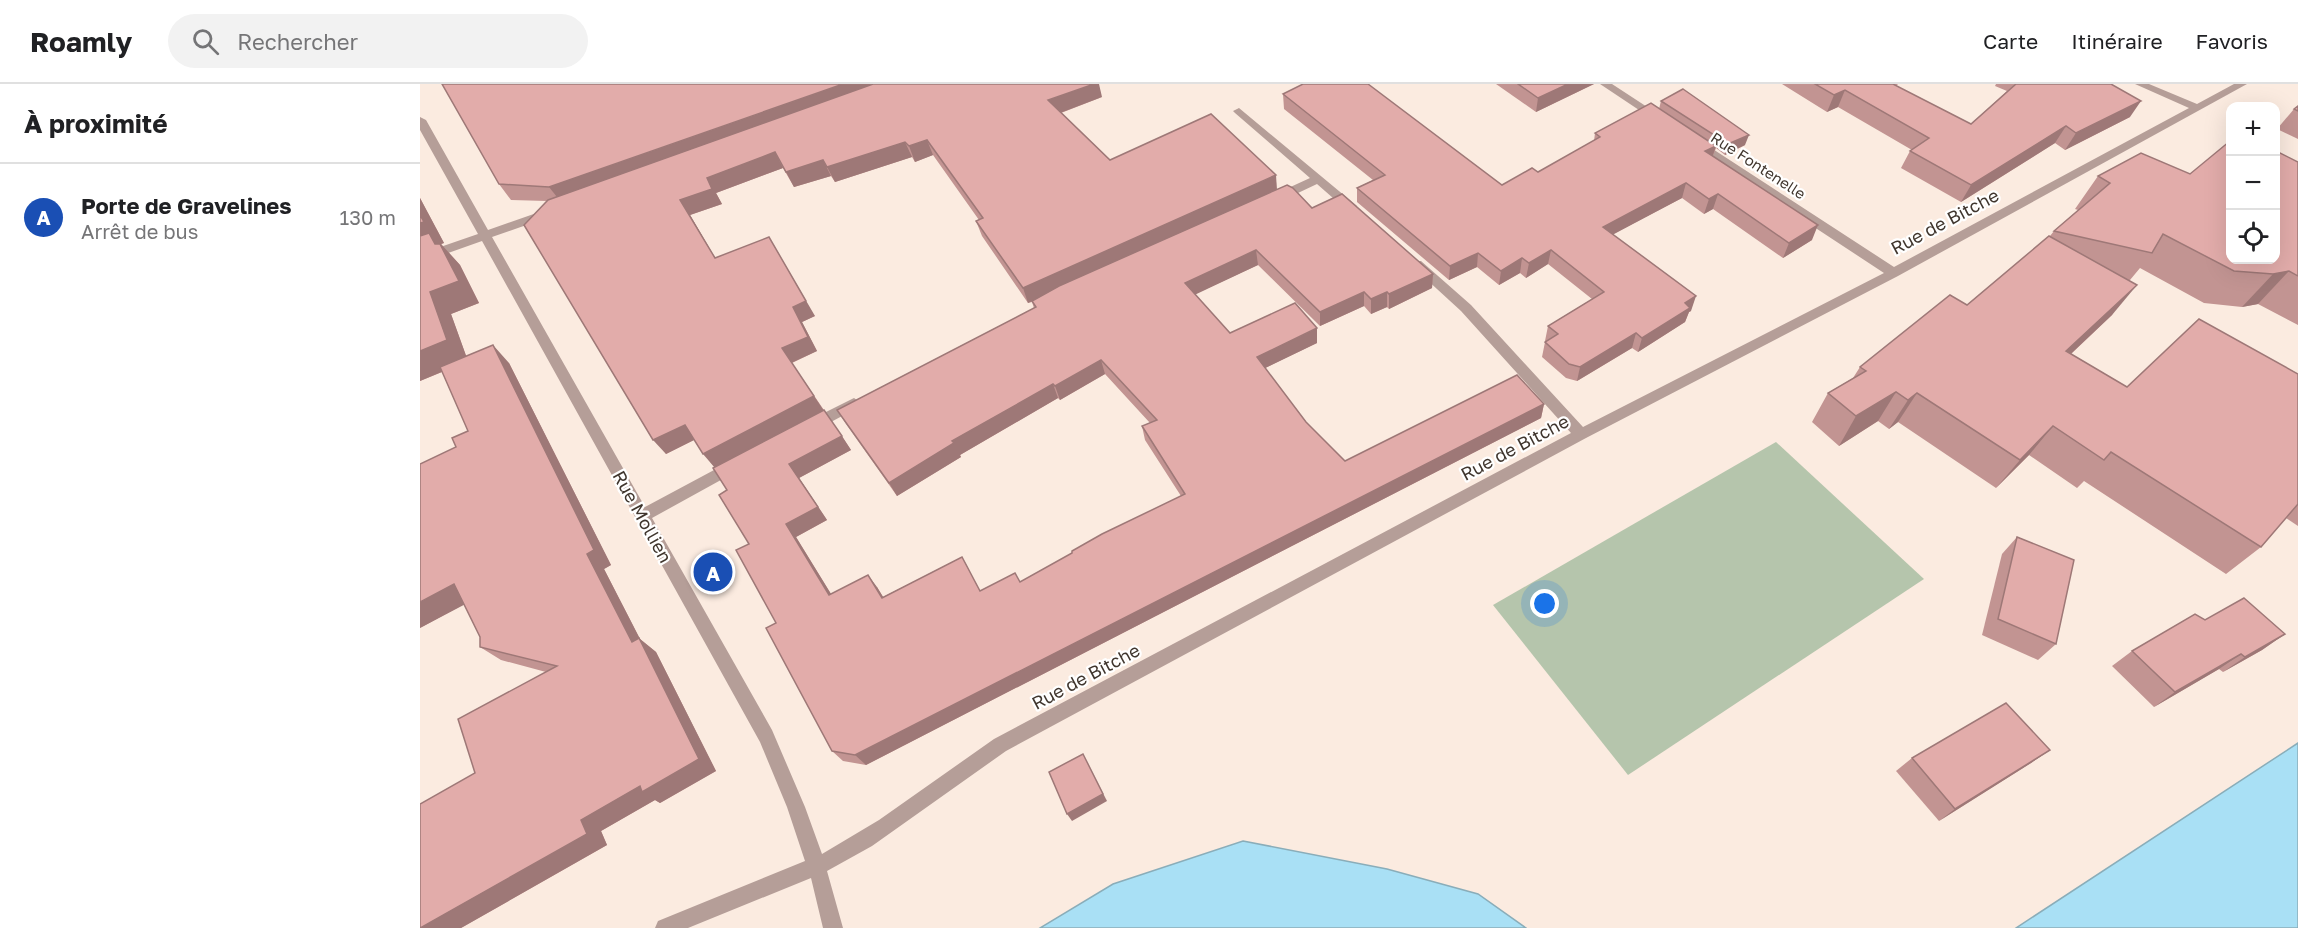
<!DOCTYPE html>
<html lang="fr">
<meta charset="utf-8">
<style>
:root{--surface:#fff;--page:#f2f2f2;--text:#202124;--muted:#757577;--line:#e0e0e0;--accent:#66890d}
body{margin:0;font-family:"Golos Text",sans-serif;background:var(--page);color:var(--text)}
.controls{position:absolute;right:18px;top:18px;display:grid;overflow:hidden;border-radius:12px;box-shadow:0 6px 24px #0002}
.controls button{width:54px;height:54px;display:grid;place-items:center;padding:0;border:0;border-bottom:2px solid var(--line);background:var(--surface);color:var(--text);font:30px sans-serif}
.you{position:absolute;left:1125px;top:520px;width:21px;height:21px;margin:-15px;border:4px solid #fff;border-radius:50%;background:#1a73e8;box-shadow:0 0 0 9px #1a73e833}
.badge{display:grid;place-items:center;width:39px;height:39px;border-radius:50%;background:var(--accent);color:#fff;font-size:20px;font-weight:700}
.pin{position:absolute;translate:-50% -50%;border:3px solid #fff;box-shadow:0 2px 6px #0006}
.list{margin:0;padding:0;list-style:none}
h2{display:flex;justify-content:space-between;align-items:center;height:78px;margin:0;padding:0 24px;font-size:26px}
h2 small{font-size:20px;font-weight:400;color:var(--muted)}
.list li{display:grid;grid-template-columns:39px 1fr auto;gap:18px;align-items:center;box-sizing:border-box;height:108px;padding:0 24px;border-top:2px solid var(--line)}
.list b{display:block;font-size:22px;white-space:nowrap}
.list p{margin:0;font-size:20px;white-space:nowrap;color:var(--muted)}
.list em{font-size:20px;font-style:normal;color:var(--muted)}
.icon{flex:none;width:33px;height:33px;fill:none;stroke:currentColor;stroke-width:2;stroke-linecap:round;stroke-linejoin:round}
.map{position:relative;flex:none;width:1878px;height:844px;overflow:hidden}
header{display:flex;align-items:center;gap:36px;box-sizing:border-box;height:84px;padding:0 30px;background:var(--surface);border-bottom:2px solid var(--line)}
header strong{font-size:28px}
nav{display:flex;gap:33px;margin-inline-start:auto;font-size:21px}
.search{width:420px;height:54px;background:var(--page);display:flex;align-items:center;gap:15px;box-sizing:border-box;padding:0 21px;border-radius:33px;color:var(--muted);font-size:22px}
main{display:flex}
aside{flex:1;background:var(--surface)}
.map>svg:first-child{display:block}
</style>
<header>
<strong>Roamly</strong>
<div class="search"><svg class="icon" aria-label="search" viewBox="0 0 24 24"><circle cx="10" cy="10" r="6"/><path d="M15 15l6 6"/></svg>Rechercher</div>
<nav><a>Carte</a><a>Itinéraire</a><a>Favoris</a></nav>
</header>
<main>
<aside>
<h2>À proximité<small></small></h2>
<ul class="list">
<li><span class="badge" style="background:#1a4fb4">A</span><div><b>Porte de Gravelines</b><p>Arrêt de bus</p></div><em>130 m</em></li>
</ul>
</aside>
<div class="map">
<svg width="1878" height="844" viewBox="0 0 1878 844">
<rect width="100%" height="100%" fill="#fbebe0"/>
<path fill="#b5c5ac" d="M1356,358l148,137 -296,196 -135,-170z"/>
<g fill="#a9e0f5" stroke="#8aadb9" stroke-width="1.5">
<path d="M1878,659v185h-282z"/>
<path d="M823,757l144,28 91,25 48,34h-486l73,-44z"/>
</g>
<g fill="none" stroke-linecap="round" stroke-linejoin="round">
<g fill="#b59e98" fill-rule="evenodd">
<path d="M1180,0h12l52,34 -2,2h-8z"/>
<path d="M1715,0h14l48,20 37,-20h13l-349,192 -312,162 -580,313 -134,95 -45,25 16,57h-20l-12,-50 -123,50h-33l3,-7 147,-60 -18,-54 -27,-65 -278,-501 -62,22v-9l58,-20 -58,-104v-13l6,3 62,110 60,-21 6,4 -2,3 -60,21 153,270 84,-45h10l2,4 -2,4 -87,48 120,212 33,77 17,47 57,-34 115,-81 577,-306 -110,-122 -48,-44 -2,-3 2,-3h8l50,44 112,122 301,-154 -190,-125v-6h8l192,125 295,-159z"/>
<path d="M819,24l118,98v6h-8l-32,-28 -36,17h-8v-6l37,-17 -75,-65 -2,-2z"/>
<path d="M434,314l7,5 -2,4 -43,23h-10l-2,-4 2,-4z"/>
</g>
</g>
<g fill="#c29492" fill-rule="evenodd">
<path d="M1076,0h98l-58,28z"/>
<path d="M1362,0h116l-2,2 75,38 36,-33 -12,-5 1,-2h115l19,33 -65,33 -10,-7 -94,59 -60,-34 9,-17 2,-1 -74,-43 -11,5z"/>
<path d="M863,10l219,91 36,-13 56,-31 1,-8 64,-24 2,-8 84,44 -20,10 -9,-7 -3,8 99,84 -29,18 -70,-49 -9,5 -22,-16 -69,36 78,77 -2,1 -4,10 -47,30 -6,-4 -55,33 -11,-3 -24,-21 3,-15 1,-1h-1l3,-15 44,-27 -44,-35 -22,14 -6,-5 -21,12 -22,-18 -28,13 -92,-78v-14l16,-8 -89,-71z"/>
<path d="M682,13l-41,16 49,47 167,29 156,85 -1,14 -43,21 -2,-2 -16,7 -7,-8 -44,20 -62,-61 -63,29 35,39 87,10 -52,25 41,54 39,39 199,-57 -3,14 -675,347 -23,-4 -11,-10 -56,-128 -27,-79 -22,-54 -12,-22 -21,-28 -28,14 -119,-253 -36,-1 -12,-16zM513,71l46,65 -3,1 6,15 46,67 4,-1 2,6 -197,102 9,14 51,72 64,-39 -1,-2 98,-57 2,2 45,-26 45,49 -8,3 3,14 36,56 -161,86 -40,9 -18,-34 -79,40 -6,-10 -46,7 -35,-57 31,-17 -28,-42 52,-28 -59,-87 25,-12 -15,-29 13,-6 -100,-58 -25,-43 32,-11 -6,-11 67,-25 11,19 37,-11 4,6 77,-25 3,5z"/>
<path d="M1878,22v33l-21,-10 17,-20z"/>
<path d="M1878,78v163l-40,-21 -16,3 -38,-4 -64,-35 -10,12 -18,35 -41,39 56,33 171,-13v152l-12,-8 -25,29 -35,27 -142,-93 -7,7 -48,-33 -33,33 -98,-66 -9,7 -11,-8 -39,25 -27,-24 16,-29 25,-15 7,-11 107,-62 83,-69 4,-5 24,-21 -3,-1 23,-33 92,-2z"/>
<path d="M0,114l24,45 -3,1 19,21 19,38 -28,11 15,42 43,7 102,202 -7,4 36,70 16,13 60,119 -56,32 -5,-3 -54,31 6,14 -146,83h-41l55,-155 71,-101 -45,-12 -21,-13v-10l-16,-33 -44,24 36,-181 12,-16 -26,-59 -22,9z"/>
<path d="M1597,453l39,107 -18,16 -56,-25 20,-81z"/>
<path d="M1785,536l80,14 -23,16 -39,22 -4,-3 -65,38 -42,-41 20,-15z"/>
<path d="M1630,666l-19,13 -92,58 -43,-50 16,-13z"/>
</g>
<g fill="#9e7877">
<path d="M423,0h50l-332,118 -12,-15z"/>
<path d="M674,0h5l3,13 -50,19 -4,-16z"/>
<path d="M1148,0h26l-58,28 2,-14z"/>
<path d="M1425,6l-7,17 -11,5 7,-17z"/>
<path d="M1721,17l-11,16 -65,33 11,-17z"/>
<path d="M1646,42l-11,17 -94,59 10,-17z"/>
<path d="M1329,51l-4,10 -20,10 3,-11z"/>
<path d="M507,56l6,15 -18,7 -6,-16z"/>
<path d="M485,58l7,15 -77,25 -8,-15z"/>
<path d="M1296,62l-5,15 -6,-10z"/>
<path d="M355,68l8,16 -67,25 6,11 -32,11 34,58 -44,-73 27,-22z"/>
<path d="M403,76l8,16 -37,11 -8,-15z"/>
<path d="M856,91l1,15 -249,113 -5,-15z"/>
<path d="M1266,99l-4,15 -83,44 4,-15z"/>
<path d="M1298,110l-5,15 -9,5 5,-15z"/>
<path d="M0,114l24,45 -3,1 19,21 19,38 -28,11 17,47 -48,20v-30l10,-59 -10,-40z"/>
<path d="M1398,141l-6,15 -29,18 6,-15z"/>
<path d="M349,153l46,79 -13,6 15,29 -26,12 -9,-15 11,-41z"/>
<path d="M836,166l2,15 -70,33 -3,-15z"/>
<path d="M1131,166l-3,14 -22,14 3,-15z"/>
<path d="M1058,169l-1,14 -28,13 1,-14z"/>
<path d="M1102,174l-2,15 -21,12 2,-14z"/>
<path d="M1869,187l-31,33 -16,3 31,-33z"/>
<path d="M1013,190l-1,14 -43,21v-15z"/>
<path d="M1717,201l-25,30 -70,66 24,-30z"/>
<path d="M944,208v14l-44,20v-14z"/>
<path d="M967,208v15l-16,7v-15z"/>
<path d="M1276,212l-5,15 -2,1 -4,10 -47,30 4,-14 43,-35z"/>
<path d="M897,244v15l-58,28 -2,-14z"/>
<path d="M1216,249l-4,15 -55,33 3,-14z"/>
<path d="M73,261l16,18 102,202 -7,4 36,70 16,13 60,119 -56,32 -5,-3 -54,31 6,14 -146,83h-40l160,-108 51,-178 -45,-88z"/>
<path d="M681,276l4,14 -45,26 -5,-14z"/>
<path d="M633,300l5,14 -98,57 1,2 -64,39 -8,-13 63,-42z"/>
<path d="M1476,308l-18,29 -39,25 17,-30z"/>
<path d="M1497,309l-19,29 -9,7 19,-29z"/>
<path d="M394,312l10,15 -109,57 -12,-14z"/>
<path d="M1124,320l-3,14 -675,347 -11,-10z"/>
<path d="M265,341l11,14 -30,15 -13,-14z"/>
<path d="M1633,342l-24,29 -33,33 24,-28z"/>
<path d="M422,352l9,14 -52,28 28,42 -31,17 43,70 -10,-12 -43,-71 3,-60z"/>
<path d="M448,491l9,12 14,23 -9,-12z"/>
<path d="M34,500l21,15 -55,29v-26z"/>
<path d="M1865,550l-23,16 -39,22 22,-15z"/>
<path d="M1821,570l-22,15 -65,38 21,-15z"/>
<path d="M1630,666l-19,13 -92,58 16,-12z"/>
<path d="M663,670l24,47 -35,20 -5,-7z"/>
</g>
<g fill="#e2acaa" stroke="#9e7877" stroke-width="1.5">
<path d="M22,0h401l-294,103 -50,-3z"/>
<path d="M453,0h221l-46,16 62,60 101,-46 65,61 -253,113 -47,-67 7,-3 -56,-78 -18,6 -4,-4 -78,25 -4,-7 -37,12 -11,-20 -68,26 5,11 -32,11 35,58 54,-21 37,64 -13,6 15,30 -26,11 32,48 -111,58 -18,-29 -32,15 -129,-215 24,-25z"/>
<path d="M883,0h65l134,101 30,-17 6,4 62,-35 -5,-4 56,-30 65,43 -11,5 113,74 -29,18 -71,-49 -9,5 -23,-16 -83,44 93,69 -11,7 5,5 -48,30 -6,-5 -56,34 -11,-3 -24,-22 13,-8 -10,-8 56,-34 -53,-42 -22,13 -7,-5 -21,13 -23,-18 -28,13 -93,-78 28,-13 -102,-81z"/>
<path d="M1098,0h50l-30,14z"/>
<path d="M1395,0h78l78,40 45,-40h95l30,17 -65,32 -10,-7 -95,59 -61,-34 19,-13 -84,-48 -11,5z"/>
<path d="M1263,5l66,46 -21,9 -67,-43z"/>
<path d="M1878,22v5l-4,-2z"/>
<path d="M1810,57v119h46v-109l22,11v114l-9,-5 -16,3 -39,-3 -71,-37 -11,19 -98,-22 56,-48 -12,-7 43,-23 49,21z"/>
<path d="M867,101l6,3 19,20 30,-14 91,80 -44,20 -2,-2 -16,7 -7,-7 -44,20 -64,-62 -71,33 45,50 65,-30 22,25 -60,29 49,65 39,39 172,-86 27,29 -689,351 -23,-4 -66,-123 10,-5 -40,-73 13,-6 -30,-49 8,-5 -14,-22 111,-58 18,26 -53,28 29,43 -32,17 43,71 39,-20 14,23 80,-41 18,34 35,-18 5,9 52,-29v-2l30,-17 83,-40 -43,-68 15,-6 -56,-60 -46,26 -2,-2 -101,57 2,2 -65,40 -52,-73 199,-103 -4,-6 27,-15z"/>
<path d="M0,131l4,7 -4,1z"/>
<path d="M9,149l6,11h5l19,37 -29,11 17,48 -27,11v-115z"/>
<path d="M1629,152l88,49 -71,66 61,36 72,-68 99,55v130l-37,43 -150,-95 -7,8 -51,-34 -33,34 -103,-67 -9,7 -12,-8 -40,24 -28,-23 38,-22 -6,-4 90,-72 17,10z"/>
<path d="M73,261l101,205 -7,4 45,88 7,-4 60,121 -57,33 -2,-6 -59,34 6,14 -167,94v-124l55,-31 -17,-54 99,-53 -77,-19v-10l-26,-53 -34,18v-138l36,-17 -4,-9 16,-7 -28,-64z"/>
<path d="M1597,453l57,23 -18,84 -58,-25z"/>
<path d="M1824,514l41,36 -40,23 -4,-3 -66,38 -43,-41 63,-37 10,6z"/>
<path d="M1586,619l44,47 -95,59 -43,-51z"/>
<path d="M663,670l20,40 -36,20 -18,-42z"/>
</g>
<g text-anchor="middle" stroke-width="4.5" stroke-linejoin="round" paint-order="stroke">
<g font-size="15" fill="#40362e" stroke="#fff">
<text transform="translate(1338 82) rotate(33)" y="5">Rue Fontenelle</text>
</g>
<g font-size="18" fill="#40362e" stroke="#fff">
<text transform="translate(1525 138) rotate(-28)" y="6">Rue de Bitche</text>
<text transform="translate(1095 364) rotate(-28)" y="6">Rue de Bitche</text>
<text transform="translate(222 433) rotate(61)" y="6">Rue Mollien</text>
<text transform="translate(666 593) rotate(-28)" y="6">Rue de Bitche</text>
</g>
</g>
</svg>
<div class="controls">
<button>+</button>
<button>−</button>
<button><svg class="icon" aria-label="locate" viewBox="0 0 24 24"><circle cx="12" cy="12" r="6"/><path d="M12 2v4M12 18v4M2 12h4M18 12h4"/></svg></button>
</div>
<div class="you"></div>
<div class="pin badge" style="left:293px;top:488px;background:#1a4fb4">A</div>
</div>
</main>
